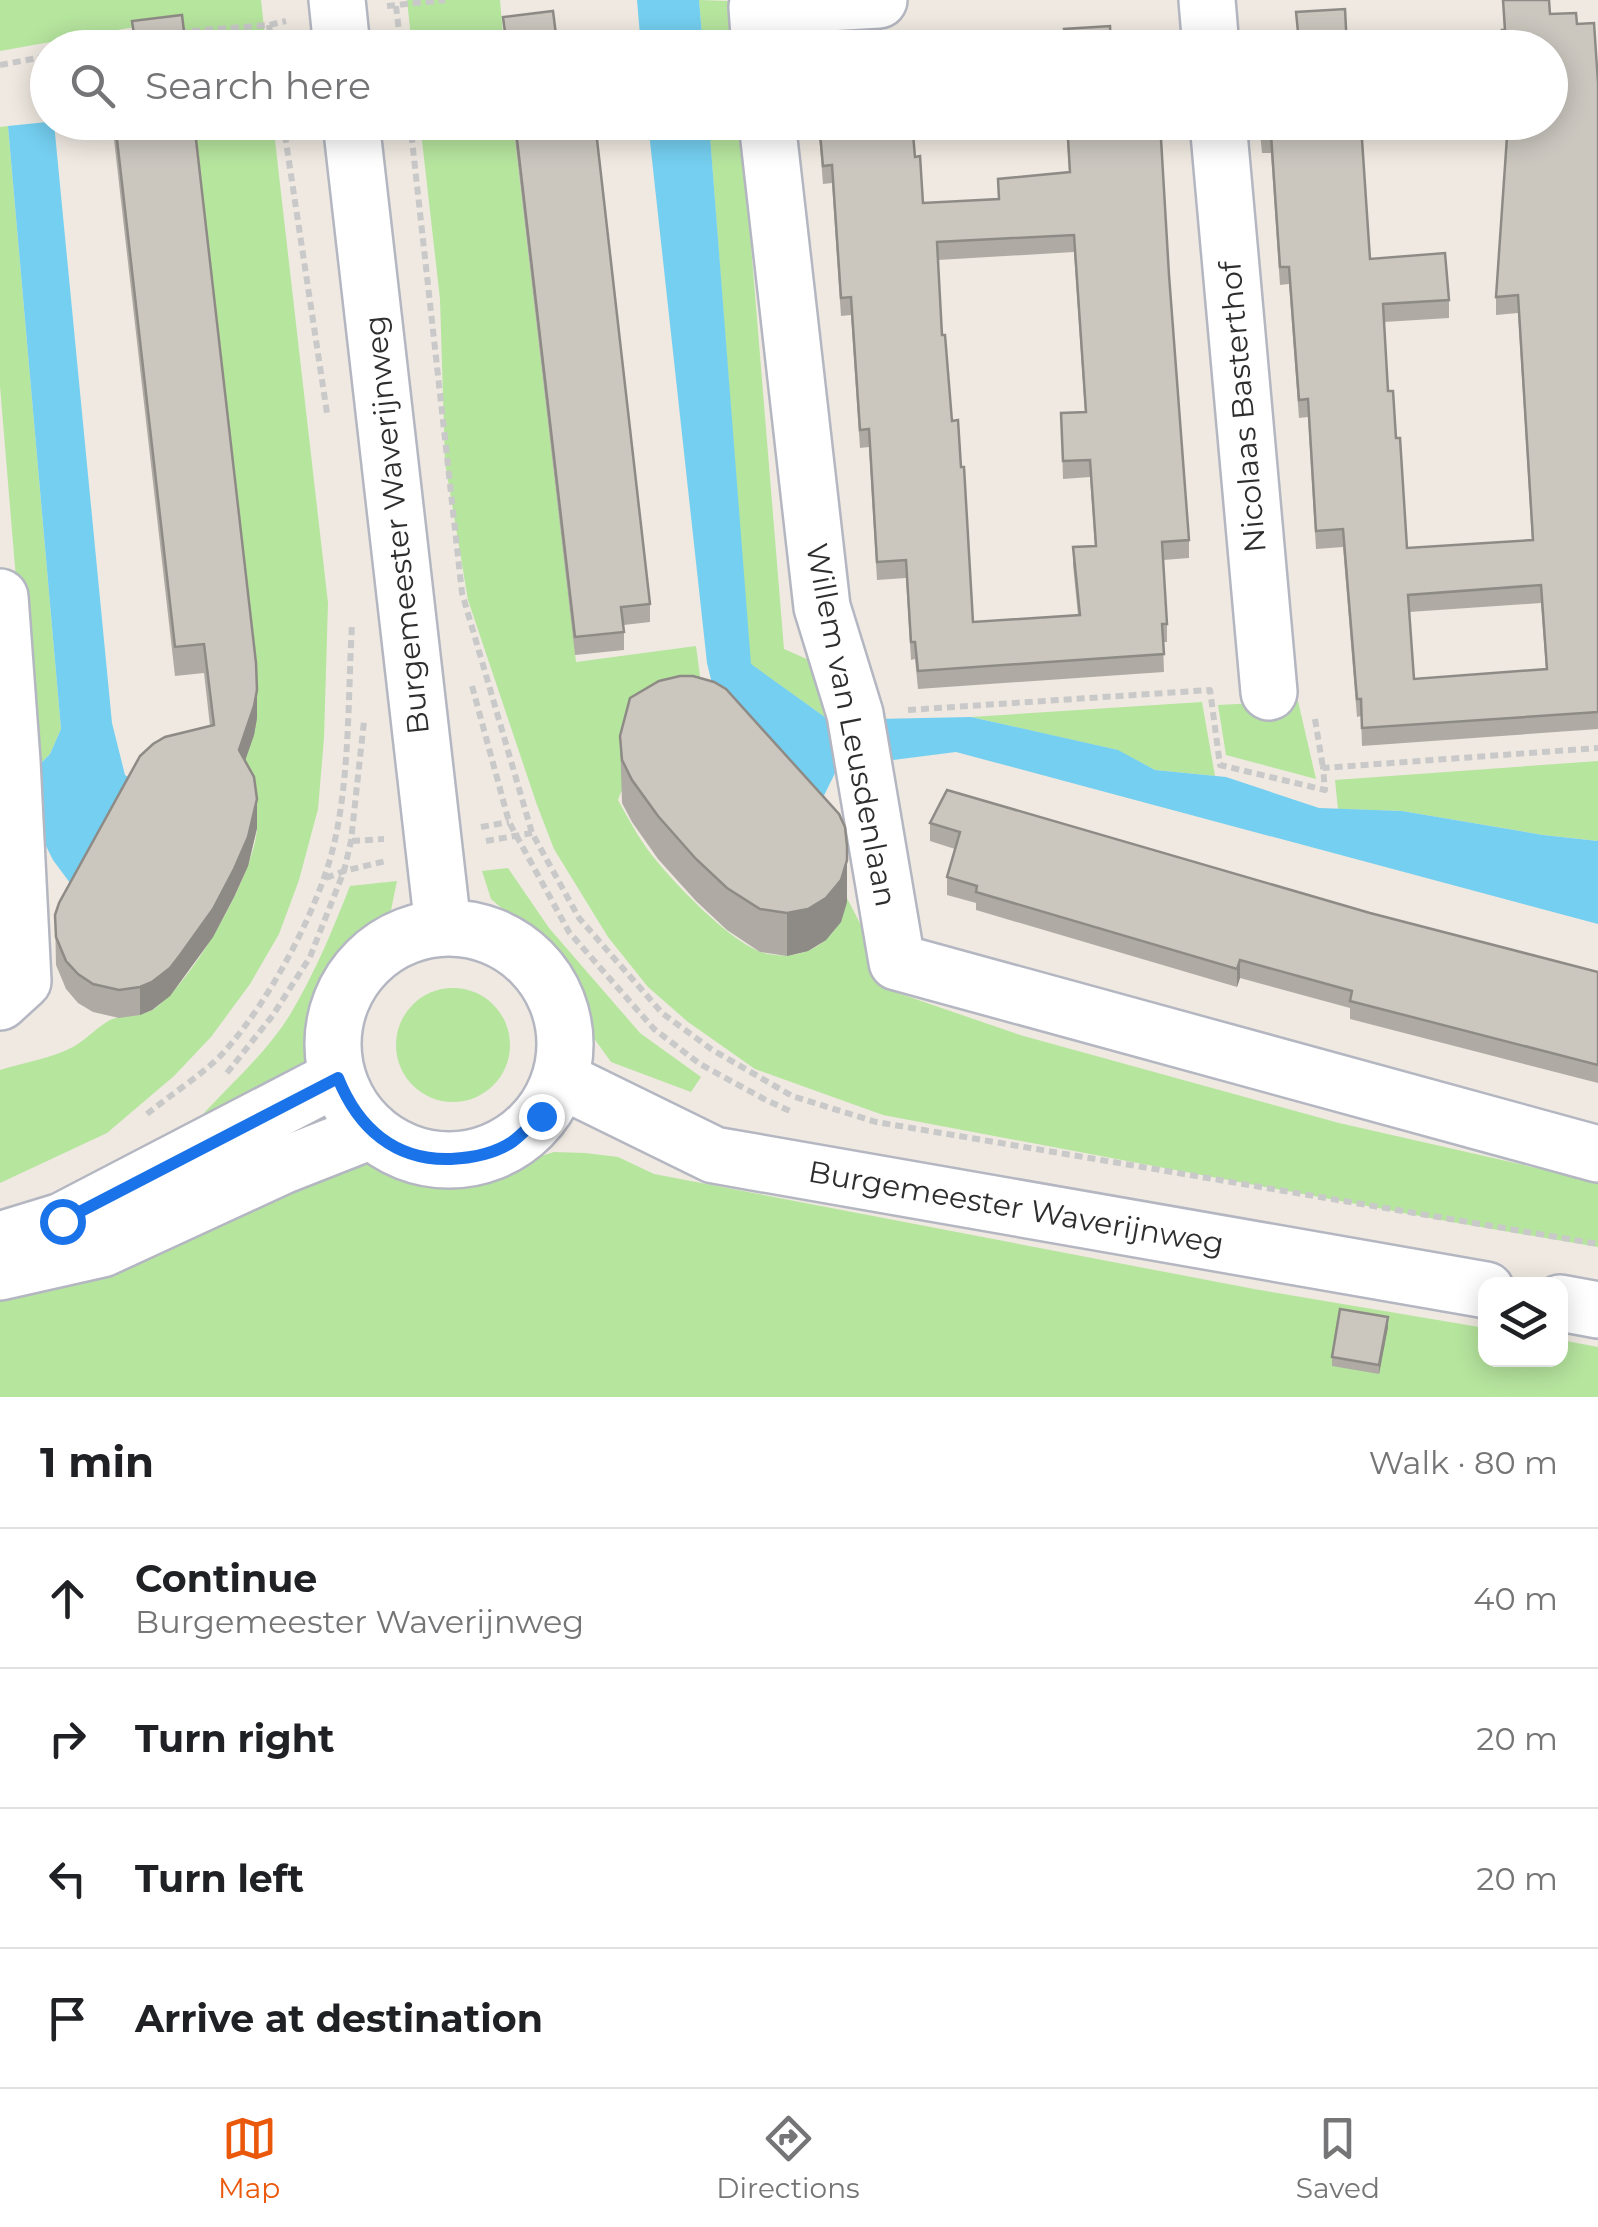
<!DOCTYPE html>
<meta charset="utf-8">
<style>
:root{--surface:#fff;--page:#f2f2f2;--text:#202124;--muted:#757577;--line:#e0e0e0;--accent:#ea580c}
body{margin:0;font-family:Montserrat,sans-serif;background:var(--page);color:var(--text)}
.controls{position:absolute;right:30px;bottom:30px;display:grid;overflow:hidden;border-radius:20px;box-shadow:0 5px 25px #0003}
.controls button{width:90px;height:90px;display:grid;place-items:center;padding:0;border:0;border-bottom:2px solid var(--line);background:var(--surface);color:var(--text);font:50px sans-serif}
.stop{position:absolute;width:30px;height:30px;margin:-22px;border:8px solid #1a73e8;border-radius:50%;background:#fff}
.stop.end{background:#1a73e8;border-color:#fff;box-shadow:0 2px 10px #0008}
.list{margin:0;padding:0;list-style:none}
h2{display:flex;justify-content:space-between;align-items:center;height:130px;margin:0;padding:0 40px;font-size:42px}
h2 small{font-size:32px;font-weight:400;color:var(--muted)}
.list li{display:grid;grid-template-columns:65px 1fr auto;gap:30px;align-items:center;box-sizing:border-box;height:140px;padding:0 40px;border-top:2px solid var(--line)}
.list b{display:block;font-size:38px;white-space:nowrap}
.list p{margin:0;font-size:32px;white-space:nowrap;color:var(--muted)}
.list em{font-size:32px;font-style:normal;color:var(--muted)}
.icon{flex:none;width:55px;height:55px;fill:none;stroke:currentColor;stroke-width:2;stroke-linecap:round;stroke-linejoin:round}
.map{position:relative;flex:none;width:1598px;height:1397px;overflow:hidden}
.search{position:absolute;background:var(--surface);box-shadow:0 5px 25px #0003;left:30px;right:30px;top:30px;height:110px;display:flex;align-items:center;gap:25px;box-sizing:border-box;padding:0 35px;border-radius:55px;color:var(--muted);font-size:38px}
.sheet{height:690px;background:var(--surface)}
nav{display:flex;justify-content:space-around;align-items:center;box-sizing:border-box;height:140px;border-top:2px solid var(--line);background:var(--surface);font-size:28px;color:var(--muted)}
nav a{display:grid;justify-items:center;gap:5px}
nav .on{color:var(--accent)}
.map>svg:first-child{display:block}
</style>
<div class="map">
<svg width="1598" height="1397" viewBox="0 0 1598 1397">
<rect width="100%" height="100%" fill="#efe9e1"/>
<g fill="#b6e59e">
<path d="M0,0h261l5,47h-83l-4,-28 -179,32z"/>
<path d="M407,0h93l4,47h-92z"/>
<path d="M699,0l29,1 4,9 3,37h-32z"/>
<path d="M191,123h82l55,480 -4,135 -6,71 -19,71 -20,54 -29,50 -39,53 -37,39 -67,57 -107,50v-113c22,-7 53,-12 73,-23 13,-7 24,-20 37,-27 13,-6 30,-2 44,-11 37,-24 104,-140 103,-184 0,-16 -15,-34 -22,-48l12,-22 10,-37z"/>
<path d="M420,123h93l63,539 120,-16 10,75 -85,71 -3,8c10,18 20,37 33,54 22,28 76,85 110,98 17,6 38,4 53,-4 20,-11 29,-29 33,-50l48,94 125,43 319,88 259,59v65l-146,-25 -569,-107 -128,-46 -67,-47 -40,-35 -40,-50 -54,-88 -17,-44 -69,-205 -23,-138 -5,-163z"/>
<path d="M709,123h32l43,526 34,15 11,56 -79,-56z"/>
<path d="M8,126l53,603 -11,25 -18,18 -32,-386v-259z"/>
<path d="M1298,701l18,78 -90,-24 -8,-50z"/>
<path d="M1202,702l13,74 -60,-6 -38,-20 -146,-33z"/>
<path d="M1598,761v80l-55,-6 -141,-24 -64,-2 -3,-29z"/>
<path d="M508,868l41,60 91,105 61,44 -10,15 -80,-30 -23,-32 -12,-36 -15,-27 -24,-28 -46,-40 -9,-28z"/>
<path d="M397,881l-7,34 -16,26 -30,34 -13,23 -14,51 -16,28 -82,50 -15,-14c29,-31 65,-63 87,-100 24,-40 42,-84 59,-127z"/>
<circle cx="453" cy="1045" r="57"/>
<path d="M554,1152l31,1 33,4 36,17 600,115 231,39 1,32h74l1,-20 37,7v50h-1598v-103l358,-140 93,30z"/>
</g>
<g fill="#75cff0">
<path d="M637,0h62l4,47h-62z"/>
<path d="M47,122l7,1 58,600 13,52 15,9 -61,111 -26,-35 -19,-38 -2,-50 18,-18 11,-25 -53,-603z"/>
<path d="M648,123h61l42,541 78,56 142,-3 147,33 37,20 71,7 93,31 83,3 141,24 55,6v83l-642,-172 -118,15 -28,57 -90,-107 -13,-54z"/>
</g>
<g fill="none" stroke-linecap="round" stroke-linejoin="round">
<g stroke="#b4b7c1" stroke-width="60">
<g id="street">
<path d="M1207,0l4,48"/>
<path d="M760,48l-3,-41 122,-7"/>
<path d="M767,122l55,485 33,107 42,248 701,192"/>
<path d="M1218,122l51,570"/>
<path d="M0,597l12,164 11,220 -23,21"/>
</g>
</g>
<g stroke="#b4b7c1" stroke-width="60">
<g id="secondary">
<path d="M337,0l5,48"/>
<path d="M351,122l92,805"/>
<circle cx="449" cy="1044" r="116"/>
<path d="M561,1080l153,75 772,135"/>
<path d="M0,1240l62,-19 275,-143"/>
<path d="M0,1272l102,-23 180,-83 89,-35"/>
<path d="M1560,1303l38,7"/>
</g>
</g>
<g stroke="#c9c9c9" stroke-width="6" stroke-dasharray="8 5" stroke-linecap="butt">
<path d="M387,6l58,-6"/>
<path d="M396,6l5,42"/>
<path d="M269,25l3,23"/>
<path d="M179,32l90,-7 17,-4"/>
<path d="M88,48l49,-11"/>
<path d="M0,65l48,-9"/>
<path d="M283,122l44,291"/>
<path d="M410,122l52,471 70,240 47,85 83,95 49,36 81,47 84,26 722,122"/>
<path d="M472,686l37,136 60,110 85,97 46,35 64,35 28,13"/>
<path d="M908,710l302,-20 10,75 105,25 -2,-22 275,-20"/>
<path d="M1315,719l8,49"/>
<path d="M481,827l28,-5"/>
<path d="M352,841l32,-2"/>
<path d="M486,841l46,-8"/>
<path d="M326,878l18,-7 42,-10"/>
<path d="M227,1073l46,-58 37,-58 34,-86 7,-30 13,-120"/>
<path d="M147,1114c22,-18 59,-42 77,-62 45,-50 95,-143 110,-208 16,-68 14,-150 18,-220"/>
</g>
<use href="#street" stroke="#fff" stroke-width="55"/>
<use href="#secondary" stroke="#fff" stroke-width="55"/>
</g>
<g fill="#afaba4" fill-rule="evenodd">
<path d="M1503,0l47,14 27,10 21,59v646l-236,17 -1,-30 -4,1 -14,-170 -27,2 -8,-132 -9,1 -10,-134 -9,1 -9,-132h-9l-3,-31h93l18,137 79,41v18l-65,4 4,69 8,47 11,110 125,-8 -14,-227 -22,2v-18l11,-160 -1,-15h44v-74h-48v-18h2zM1541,603l5,66 -132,10 -5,-67z"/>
<path d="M112,122h82l63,596 -3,17 -9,26 12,67 -9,38 -14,31 -21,40 -43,59 -18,14 -12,5 -21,3 -26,-6 -15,-9 -12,-14 -10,-24 -1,-50 155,-189 -6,-53 -29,3z"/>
<path d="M513,122h82l55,482v18l-26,3v25l-49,5z"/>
<path d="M818,122h94l3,35 8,46 75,-4v-20l71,-7 -3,-50h94l9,153 20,265v18l-26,2 4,64v18h-4l1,30 -246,17 -3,-30 -4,1 -5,-82 -29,2 -8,-133 -9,1 -9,-133 -10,1 -9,-133 -9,1zM1074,252l11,160 -24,1 2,66 27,-2 5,69 -22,1v18l5,50 -105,7 -31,-287 -4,-75z"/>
<path d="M620,736l227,152v14l-6,20 -15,18 -18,11 -21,5 -27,-4 -33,-22 -31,-29 -38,-42 -26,-37 -10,-19z"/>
<path d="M930,823l440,90 228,59v111l-248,-64v-11l-110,-30 -3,9 -261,-77v-7l-29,-8v-18l8,-28 -25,-8z"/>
<path d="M1388,1327l-9,47 -47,-8v-9z"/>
</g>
<g fill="#8e8b86">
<path d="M257,690v28l-3,17 -15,43v-28z"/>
<path d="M257,799v29l-9,38 -14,31 -21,40 -43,59 -18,14 -12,5v-28z"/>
<path d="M847,846v56l-6,20 -15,18 -18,11 -21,5v-43z"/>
<path d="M1240,960v18l-3,9v-18z"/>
<path d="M1388,1317v10l-9,47v-9z"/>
</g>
<g fill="#cbc7bf" stroke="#8e8b86" stroke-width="2.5" fill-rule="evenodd">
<path d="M1503,0h46l1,14 26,-1 1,11 17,-1 4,60v629l-236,16 -1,-29h-4l-14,-170 -27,2 -8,-132 -9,1 -10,-133h-9l-9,-132h-9l-1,-13h91v4l9,-1 9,134 75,-6 4,47 -66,4 5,87h5l3,47h4l7,110 126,-8 -15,-245 -22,2 12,-175h42v-74h-47l-1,-18h3zM1541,585l6,84 -133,10 -6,-84z"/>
<path d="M1345,9l2,39h-93l17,-3v-11l27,-2 -2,-20z"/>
<path d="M553,11l3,24 28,-3 2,16h-79l-4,-31z"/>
<path d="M182,15l4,33h-50l-4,-27z"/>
<path d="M1110,26l1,19 26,-2 1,5h-73l-1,-19z"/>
<path d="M903,39v9h-46v-5z"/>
<path d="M115,122h79l62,541 1,27 -3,16 -15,44 15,27 3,22 -9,38 -14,32 -21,40 -33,46 -10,13 -18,14 -12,5 -21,3 -26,-6 -15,-10 -12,-13 -10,-24 -1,-22 4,-12 81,-147 13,-12 12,-7 49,-12 -10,-81 -29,3z"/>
<path d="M515,122h80l55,482 -29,3 3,25 -49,5z"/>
<path d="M819,122h93l3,35 5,-1 3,47 76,-4 -1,-20 72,-7 -3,-50h93l9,153 20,265 -27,2 5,82h-5l2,30 -246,17 -3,-29h-4l-5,-82 -29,2 -8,-133 -9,1 -9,-133 -10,1 -9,-133 -9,1zM1074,235l12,177 -25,1 2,48 27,-1 6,86 -23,1 7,68 -107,7 -9,-155h-3l-3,-47 -6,1 -7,-86h-3l-5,-93z"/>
<path d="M680,676h13l21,6 12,7 113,125 6,13 2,19v14l-6,20 -15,18 -18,11 -21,4 -27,-4 -33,-21 -31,-29 -38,-43 -26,-36 -10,-20 -2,-24 10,-38 29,-17z"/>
<path d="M947,790l423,123 228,59v93l-248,-64 2,-10 -112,-31 -3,9 -261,-77 1,-6 -30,-9 13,-45 -30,-9z"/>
<path d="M1340,1309l48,8 -9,48 -47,-8z"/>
</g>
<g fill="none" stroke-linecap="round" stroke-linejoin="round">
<path stroke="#1a73e8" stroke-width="12" d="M62,1221l276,-143c20,50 57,83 113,81 20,-1 43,-5 61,-17 10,-7 19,-18 29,-26"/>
</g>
<g text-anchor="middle" stroke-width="8" stroke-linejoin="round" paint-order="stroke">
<g font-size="30" fill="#2e2e2e" stroke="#fff">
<text transform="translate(1243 407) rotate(-95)" y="10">Nicolaas Basterthof</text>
<text transform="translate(397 525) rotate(-96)" y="10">Burgemeester Waverijnweg</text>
<text transform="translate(851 725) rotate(79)" y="10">Willem van Leusdenlaan</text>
<text transform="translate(1016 1208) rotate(10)" y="10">Burgemeester Waverijnweg</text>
</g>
</g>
</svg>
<div class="controls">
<button><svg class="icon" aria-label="layers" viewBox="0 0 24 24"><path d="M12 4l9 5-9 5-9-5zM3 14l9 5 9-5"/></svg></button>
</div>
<div class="stop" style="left:62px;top:1221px"></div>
<div class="stop end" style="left:541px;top:1116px"></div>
<div class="search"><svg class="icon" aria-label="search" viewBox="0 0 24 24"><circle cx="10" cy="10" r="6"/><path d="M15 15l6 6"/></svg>Search here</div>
</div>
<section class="sheet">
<h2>1 min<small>Walk · 80 m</small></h2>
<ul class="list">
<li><svg class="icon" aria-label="ahead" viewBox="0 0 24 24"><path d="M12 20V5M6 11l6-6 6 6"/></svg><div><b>Continue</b><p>Burgemeester Waverijnweg</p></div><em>40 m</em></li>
<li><svg class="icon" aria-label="right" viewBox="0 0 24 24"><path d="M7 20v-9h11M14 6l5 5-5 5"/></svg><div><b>Turn right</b></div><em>20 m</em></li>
<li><svg class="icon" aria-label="left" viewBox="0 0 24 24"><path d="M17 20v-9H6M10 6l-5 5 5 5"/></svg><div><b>Turn left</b></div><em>20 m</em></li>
<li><svg class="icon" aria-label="arrive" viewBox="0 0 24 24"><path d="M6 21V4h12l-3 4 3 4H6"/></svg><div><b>Arrive at destination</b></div></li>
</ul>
</section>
<nav>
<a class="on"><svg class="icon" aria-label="map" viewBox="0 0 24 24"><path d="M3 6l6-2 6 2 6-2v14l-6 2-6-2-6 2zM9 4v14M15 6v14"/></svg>Map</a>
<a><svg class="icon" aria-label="directions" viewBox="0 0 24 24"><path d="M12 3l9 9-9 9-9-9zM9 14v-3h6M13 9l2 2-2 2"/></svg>Directions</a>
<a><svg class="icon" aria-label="saved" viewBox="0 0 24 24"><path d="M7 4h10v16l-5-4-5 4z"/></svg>Saved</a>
</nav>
